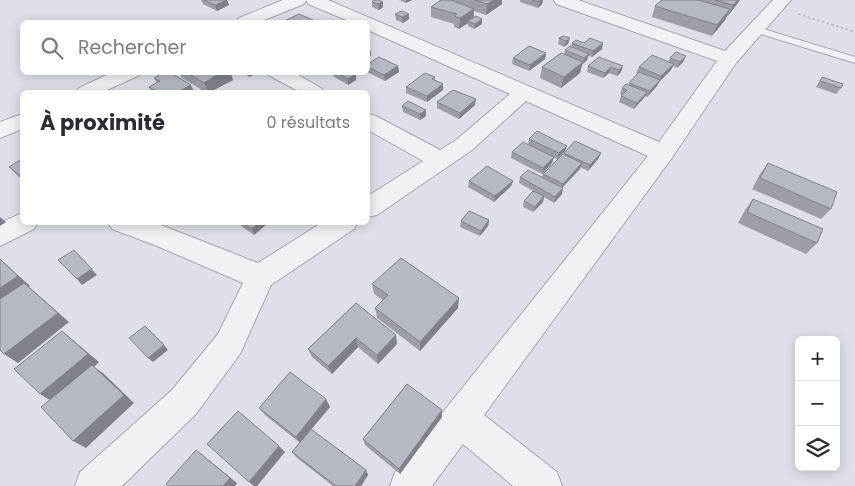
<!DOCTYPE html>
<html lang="fr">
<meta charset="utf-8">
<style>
:root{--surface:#fff;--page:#f7f7f7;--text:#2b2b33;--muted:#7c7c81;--line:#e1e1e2}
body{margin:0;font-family:Poppins,sans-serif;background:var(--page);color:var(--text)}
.controls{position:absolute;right:15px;bottom:15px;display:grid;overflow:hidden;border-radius:8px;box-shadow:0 2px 12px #0003}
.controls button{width:45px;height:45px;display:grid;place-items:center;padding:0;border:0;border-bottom:1px solid var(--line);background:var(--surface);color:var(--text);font:25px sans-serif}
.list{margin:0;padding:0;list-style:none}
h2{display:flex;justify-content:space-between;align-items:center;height:65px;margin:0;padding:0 20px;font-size:21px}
h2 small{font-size:16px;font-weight:400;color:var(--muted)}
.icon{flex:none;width:28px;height:28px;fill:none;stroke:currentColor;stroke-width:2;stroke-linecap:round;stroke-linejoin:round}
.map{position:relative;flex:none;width:855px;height:486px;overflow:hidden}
.search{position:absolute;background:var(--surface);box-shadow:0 2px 12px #0003;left:20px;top:20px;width:350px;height:55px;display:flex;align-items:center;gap:12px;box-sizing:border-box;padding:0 18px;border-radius:8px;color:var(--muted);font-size:19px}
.panel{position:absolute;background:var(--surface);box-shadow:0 2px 12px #0003;left:20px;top:90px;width:350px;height:135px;border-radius:8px}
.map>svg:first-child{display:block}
</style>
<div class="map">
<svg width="855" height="486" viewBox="0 0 855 486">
<rect width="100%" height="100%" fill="#dde0e6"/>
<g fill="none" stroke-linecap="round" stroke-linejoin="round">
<g stroke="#a3a7af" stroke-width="2">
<path id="lane" d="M751,27h6l98,30v6l-104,-32z"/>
</g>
<g stroke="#a3a7af" stroke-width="2">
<g id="street">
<path d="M283,0h45l331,142 58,-81 -161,-57 -2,-4h24l147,51 48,-51h18l-55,63 -65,96 -187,256 73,57 5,14h-49l-50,-42 -31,42h-42l5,-14 253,-316 -122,-55 -54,49 -95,65 -9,2v-21l55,-35 -55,-31v-16l8,2 64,34 16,-10 54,-46 -142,-64v-8h-17l-43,-18 -2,-4 -2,4 -45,18h-23l3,-4z"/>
<path d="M113,72h28l-3,4 -36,16h-26l3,-4z"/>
<path d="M267,72h26l28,16 3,4h-24l-30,-16z"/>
<path d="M22,114v15l-22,9v-16z"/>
<path d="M22,213v9h16l-4,7 -34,17v-23z"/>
<path d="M108,222h45l105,41 65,-41h35l-4,7 -83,56 -31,69 -44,60 -74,72h-47l5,-14 92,-82 46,-56 25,-51 -86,-37 -45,-17z"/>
</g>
</g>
<path stroke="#bbbec4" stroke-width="2" stroke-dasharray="2.5 2.5" stroke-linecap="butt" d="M798,14l57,18"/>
<use href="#lane" fill="#eff1f4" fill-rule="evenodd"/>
<use href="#street" fill="#eff1f4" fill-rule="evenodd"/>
</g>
<g fill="#9c9fa7">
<path d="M201,0h26l2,5 -12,6 -14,-7z"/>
<path d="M374,0l9,7 -4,3 -7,-3v-5z"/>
<path d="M399,0h13l-6,3z"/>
<path d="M441,0h61v4l-16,11 -12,-4v6l8,2v5l-8,5 -6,-3v-3l-9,6 -5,-2v-3l-23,-7v-10z"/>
<path d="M520,0h23l-1,4 -4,4 -18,-6z"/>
<path d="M662,0h78l-12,16h-1l-2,4 -13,16 -60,-19 3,-11z"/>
<path d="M395,14l14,5 -6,4 -7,-3z"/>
<path d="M563,36l5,8 -4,3 -6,-3 1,-6z"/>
<path d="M572,43l30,6 -10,8 -4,-1 -1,4 -5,4 -2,9 -19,15 -21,-10 2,-11 22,-13 1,-4 6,-3z"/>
<path d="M546,53l-1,6 -16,12 -17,-7 1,-6z"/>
<path d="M686,56l-3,6 -6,6 -4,-2 -2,4 -12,12 -2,4 -10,11 -2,-1 -11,13 -15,-7 2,-6 1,-1 -2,-1 2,-6 7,-3v-2l9,-9 -2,-1 3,-6 29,-5 2,-4z"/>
<path d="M599,57l22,15 -4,4 -8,-3 -6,5 -16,-6 1,-6z"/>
<path d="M368,64l30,2 1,6 -14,9 -18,-9h1z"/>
<path d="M179,72h51l3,8 -23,12h-14l6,-2 -20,-12z"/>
<path d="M243,72h15v1l-9,4z"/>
<path d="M333,72h19l4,2v6l-8,5 -15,-9z"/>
<path d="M435,77v3l8,4v6l-16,12 -21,-9v-6z"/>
<path d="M822,77l19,11 -5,6 -20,-7z"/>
<path d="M154,78l40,14h-42l-3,-5 8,-4z"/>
<path d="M437,102l38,3 -16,14 -22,-11z"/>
<path d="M402,106l24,10 -6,4 -17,-8z"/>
<path d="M529,139l38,7 -2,5 -8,8 -3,-1 -2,5 -10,11 -31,-16 1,-6 16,-8z"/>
<path d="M564,153h37l-3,6 -10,12 -8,-4 -18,21v6l-8,9 -10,-6 -1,5 -10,10 -10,-5 1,-6 9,-10 -14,-8 1,-6h22l1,-3 21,-20z"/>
<path d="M22,159v21l-13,-13z"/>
<path d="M768,163l63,46 -10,10 -69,-30 8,-15z"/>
<path d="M469,181h44l-2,5 -17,16 -26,-15z"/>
<path d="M753,199l64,44 -11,11 -68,-31 7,-13z"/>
<path d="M489,220l-1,6 -8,10 -20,-9 1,-6z"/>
<path d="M239,222h27l1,2 -13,11 -13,-9z"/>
<path d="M372,284l86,24 -38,43 -43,-33 -2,-10 8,-8 -9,-6z"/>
<path d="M356,303l41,41 -19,20 -20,-17 -26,27 -20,-17 -4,-8z"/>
<path d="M330,407l-19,22 55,41 2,5 -7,11h-28l-36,-28 -5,-6 8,-9 -35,-28 -6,-7z"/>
<path d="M442,417l-42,57 -35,-29 -2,-6z"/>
</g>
<g fill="#7f8288">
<path d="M227,0l2,5 -12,6 -2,-6z"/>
<path d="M406,0h6l-6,3z"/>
<path d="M494,0h8v4l-16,11 1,-11z"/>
<path d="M541,0h2l-1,4 -4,4 1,-6z"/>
<path d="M738,0h2l-12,16 5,-11z"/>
<path d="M383,2v5l-4,3 -1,-6z"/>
<path d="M474,9l-1,10 -5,2v2l-9,6 1,-11z"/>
<path d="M730,9l-5,11 -13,16 5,-11z"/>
<path d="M409,14v5l-6,4 -1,-6z"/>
<path d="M482,19v5l-8,5 1,-5z"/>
<path d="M570,38l-2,6 -4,3 2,-6z"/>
<path d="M603,43l-1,6 -10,8 1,-6z"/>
<path d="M371,50v6l-3,2v-6z"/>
<path d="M546,53l-1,6 -16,12 1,-6z"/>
<path d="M589,54l-2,6 -4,4 1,-6z"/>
<path d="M686,56l-3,6 -6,6 3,-6z"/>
<path d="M583,62l-3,11 -19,15 3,-11z"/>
<path d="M674,64l-3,6 -12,12 -2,4 -10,11 3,-6 9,-11 2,-4z"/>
<path d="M398,66l1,6 -14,9 -1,-6z"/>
<path d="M623,66l-2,6 -4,4 2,-6z"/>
<path d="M611,67l-2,6 -6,5 2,-5z"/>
<path d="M222,72h8l3,8 -23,12h-4h2l-4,-9z"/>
<path d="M247,72h11v1l-9,4z"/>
<path d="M356,74v6l-8,5v-6z"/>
<path d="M443,84v6l-16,12v-6z"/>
<path d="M191,85l3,7h-16z"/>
<path d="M647,92l-3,6 -10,11 3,-6z"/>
<path d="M476,99l-1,6 -16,14 1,-6z"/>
<path d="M426,110v6l-6,4v-6z"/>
<path d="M567,146l-2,5 -8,8 2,-6z"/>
<path d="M601,153l-3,6 -10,12 2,-6z"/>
<path d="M554,157l-2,6 -10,11 1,-6z"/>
<path d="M582,163l-2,6 -19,20 2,-5z"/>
<path d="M513,181l-2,5 -17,16 1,-6z"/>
<path d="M563,188l-1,6 -8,9 1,-6z"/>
<path d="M544,196l-1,6 -10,10 2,-5z"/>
<path d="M0,217l6,5 -6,4z"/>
<path d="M489,220l-1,6 -8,10 1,-5z"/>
<path d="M260,222h6l1,2 -13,11 -2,-6z"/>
<path d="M79,256l18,19 -15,10 -5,-6z"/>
<path d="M0,259l30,27 -1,1 40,35 -51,41 -14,-9 -4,-47z"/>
<path d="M459,298l-1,10 -38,43v-9z"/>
<path d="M62,331l37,31 -5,5 9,6 31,30 -48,45 -13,-7 -20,-39 -13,-8z"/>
<path d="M396,335l1,9 -19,20 -1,-9z"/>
<path d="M356,338l2,9 -26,27 -4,-8z"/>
<path d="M164,345l4,5 -15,12 -5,-4z"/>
<path d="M326,399l4,8 -30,36 -4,-6z"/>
<path d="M442,410v7l-42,57 -1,-5z"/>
<path d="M279,446l6,6 -28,34h-3l-5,-4z"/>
<path d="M196,450l41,33 -2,3h-12z"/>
<path d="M366,470l2,5 -7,11h-6z"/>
</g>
<g fill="#b5b9c2" stroke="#7f8288">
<path d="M204,0h23l-12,5z"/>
<path d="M374,0h4l5,2 -5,2 -6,-2z"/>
<path d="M441,0h10l23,9 -14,9 -6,-2 3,-2 -26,-7z"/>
<path d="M475,0h19l-7,4z"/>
<path d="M532,0h9l-2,2z"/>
<path d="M662,0h36l32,9 -13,16 -62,-19z"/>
<path d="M715,0h23l-5,5z"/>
<path d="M402,11l7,3 -7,3 -7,-3z"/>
<path d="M299,14l16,7 -4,1h-29z"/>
<path d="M476,16l6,3 -7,5 -7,-3z"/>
<path d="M563,36l7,2 -4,3 -7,-3z"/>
<path d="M590,38l13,5 -10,8 -21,-8 4,-3 8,3z"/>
<path d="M529,46l17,7 -16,12 -17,-7z"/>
<path d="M570,46l19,8 -5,4 -19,-8z"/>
<path d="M676,52l10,4 -6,6 -10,-4z"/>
<path d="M561,53l22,9 -19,15 -22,-10z"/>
<path d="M652,55l22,9 -13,12 -22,-9z"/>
<path d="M379,57l19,9 -14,9 -16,-8v-3z"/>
<path d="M599,57l24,9 -4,4 -8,-3 -6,6 -17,-7z"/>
<path d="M164,72h5l22,13 -13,7h-25l3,-1 -7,-4 11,-6 -6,-3z"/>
<path d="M186,72h36l-18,11z"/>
<path d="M336,72h16l4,2 -8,5z"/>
<path d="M639,72l21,8 -10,11 -21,-8z"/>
<path d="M425,73l10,4 -3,2 11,5 -16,12 -21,-9z"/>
<path d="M822,77l21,7 -2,4 -21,-7z"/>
<path d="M626,84l21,8 -10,11 -16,-7 6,-6 -5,-2z"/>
<path d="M203,89l5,3h-12z"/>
<path d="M299,90l5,2h-9z"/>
<path d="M453,90l23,9 -16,14 -23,-11z"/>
<path d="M408,101l18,9 -6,4 -18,-8z"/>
<path d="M537,131l30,15 -8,7 -30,-14z"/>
<path d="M575,141l26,12 -11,12 -26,-12z"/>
<path d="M523,142l31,15 -11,11 -31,-16z"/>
<path d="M563,154l19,9 -19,21 -20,-10z"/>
<path d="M22,159v18l-13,-10z"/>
<path d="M768,163l69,29 -6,17 -71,-31z"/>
<path d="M487,166l26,15 -18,15 -26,-15z"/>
<path d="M528,170l35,18 -8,9 -35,-20z"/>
<path d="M533,191l11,5 -9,11 -11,-6z"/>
<path d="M753,199l70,30 -6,14 -70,-31z"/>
<path d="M469,211l20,9 -8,11 -20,-10z"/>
<path d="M241,222h19l-8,7z"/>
<path d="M74,250l18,19 -15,10 -19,-19z"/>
<path d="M401,258l58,40 -39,44 -45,-34 13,-13 -16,-11z"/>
<path d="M0,259l18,17 -18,12z"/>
<path d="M24,283l34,30 -54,41 -4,-4v-51z"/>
<path d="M356,303l40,32 -19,20 -21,-17 -28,28 -20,-17z"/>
<path d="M145,326l19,19 -16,13 -19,-20z"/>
<path d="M62,331l26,23 -48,40 -26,-25z"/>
<path d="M92,365l32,30 -51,46 -32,-34z"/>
<path d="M290,372l36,27 -30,38 -37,-29z"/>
<path d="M407,384l35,26 -43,59 -36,-30z"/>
<path d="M238,411l41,35 -30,36 -42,-38z"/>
<path d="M311,429l55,41 -11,16h-19l-44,-34z"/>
<path d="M196,450l34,28 -7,8h-55l-2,-2z"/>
</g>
</svg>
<div class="controls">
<button>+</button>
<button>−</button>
<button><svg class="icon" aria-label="layers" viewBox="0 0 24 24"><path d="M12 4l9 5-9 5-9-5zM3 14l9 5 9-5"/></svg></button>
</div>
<div class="search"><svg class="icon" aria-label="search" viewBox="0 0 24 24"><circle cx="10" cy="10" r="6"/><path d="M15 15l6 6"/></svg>Rechercher</div>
<section class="panel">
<h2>À proximité<small>0 résultats</small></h2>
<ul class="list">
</ul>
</section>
</div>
